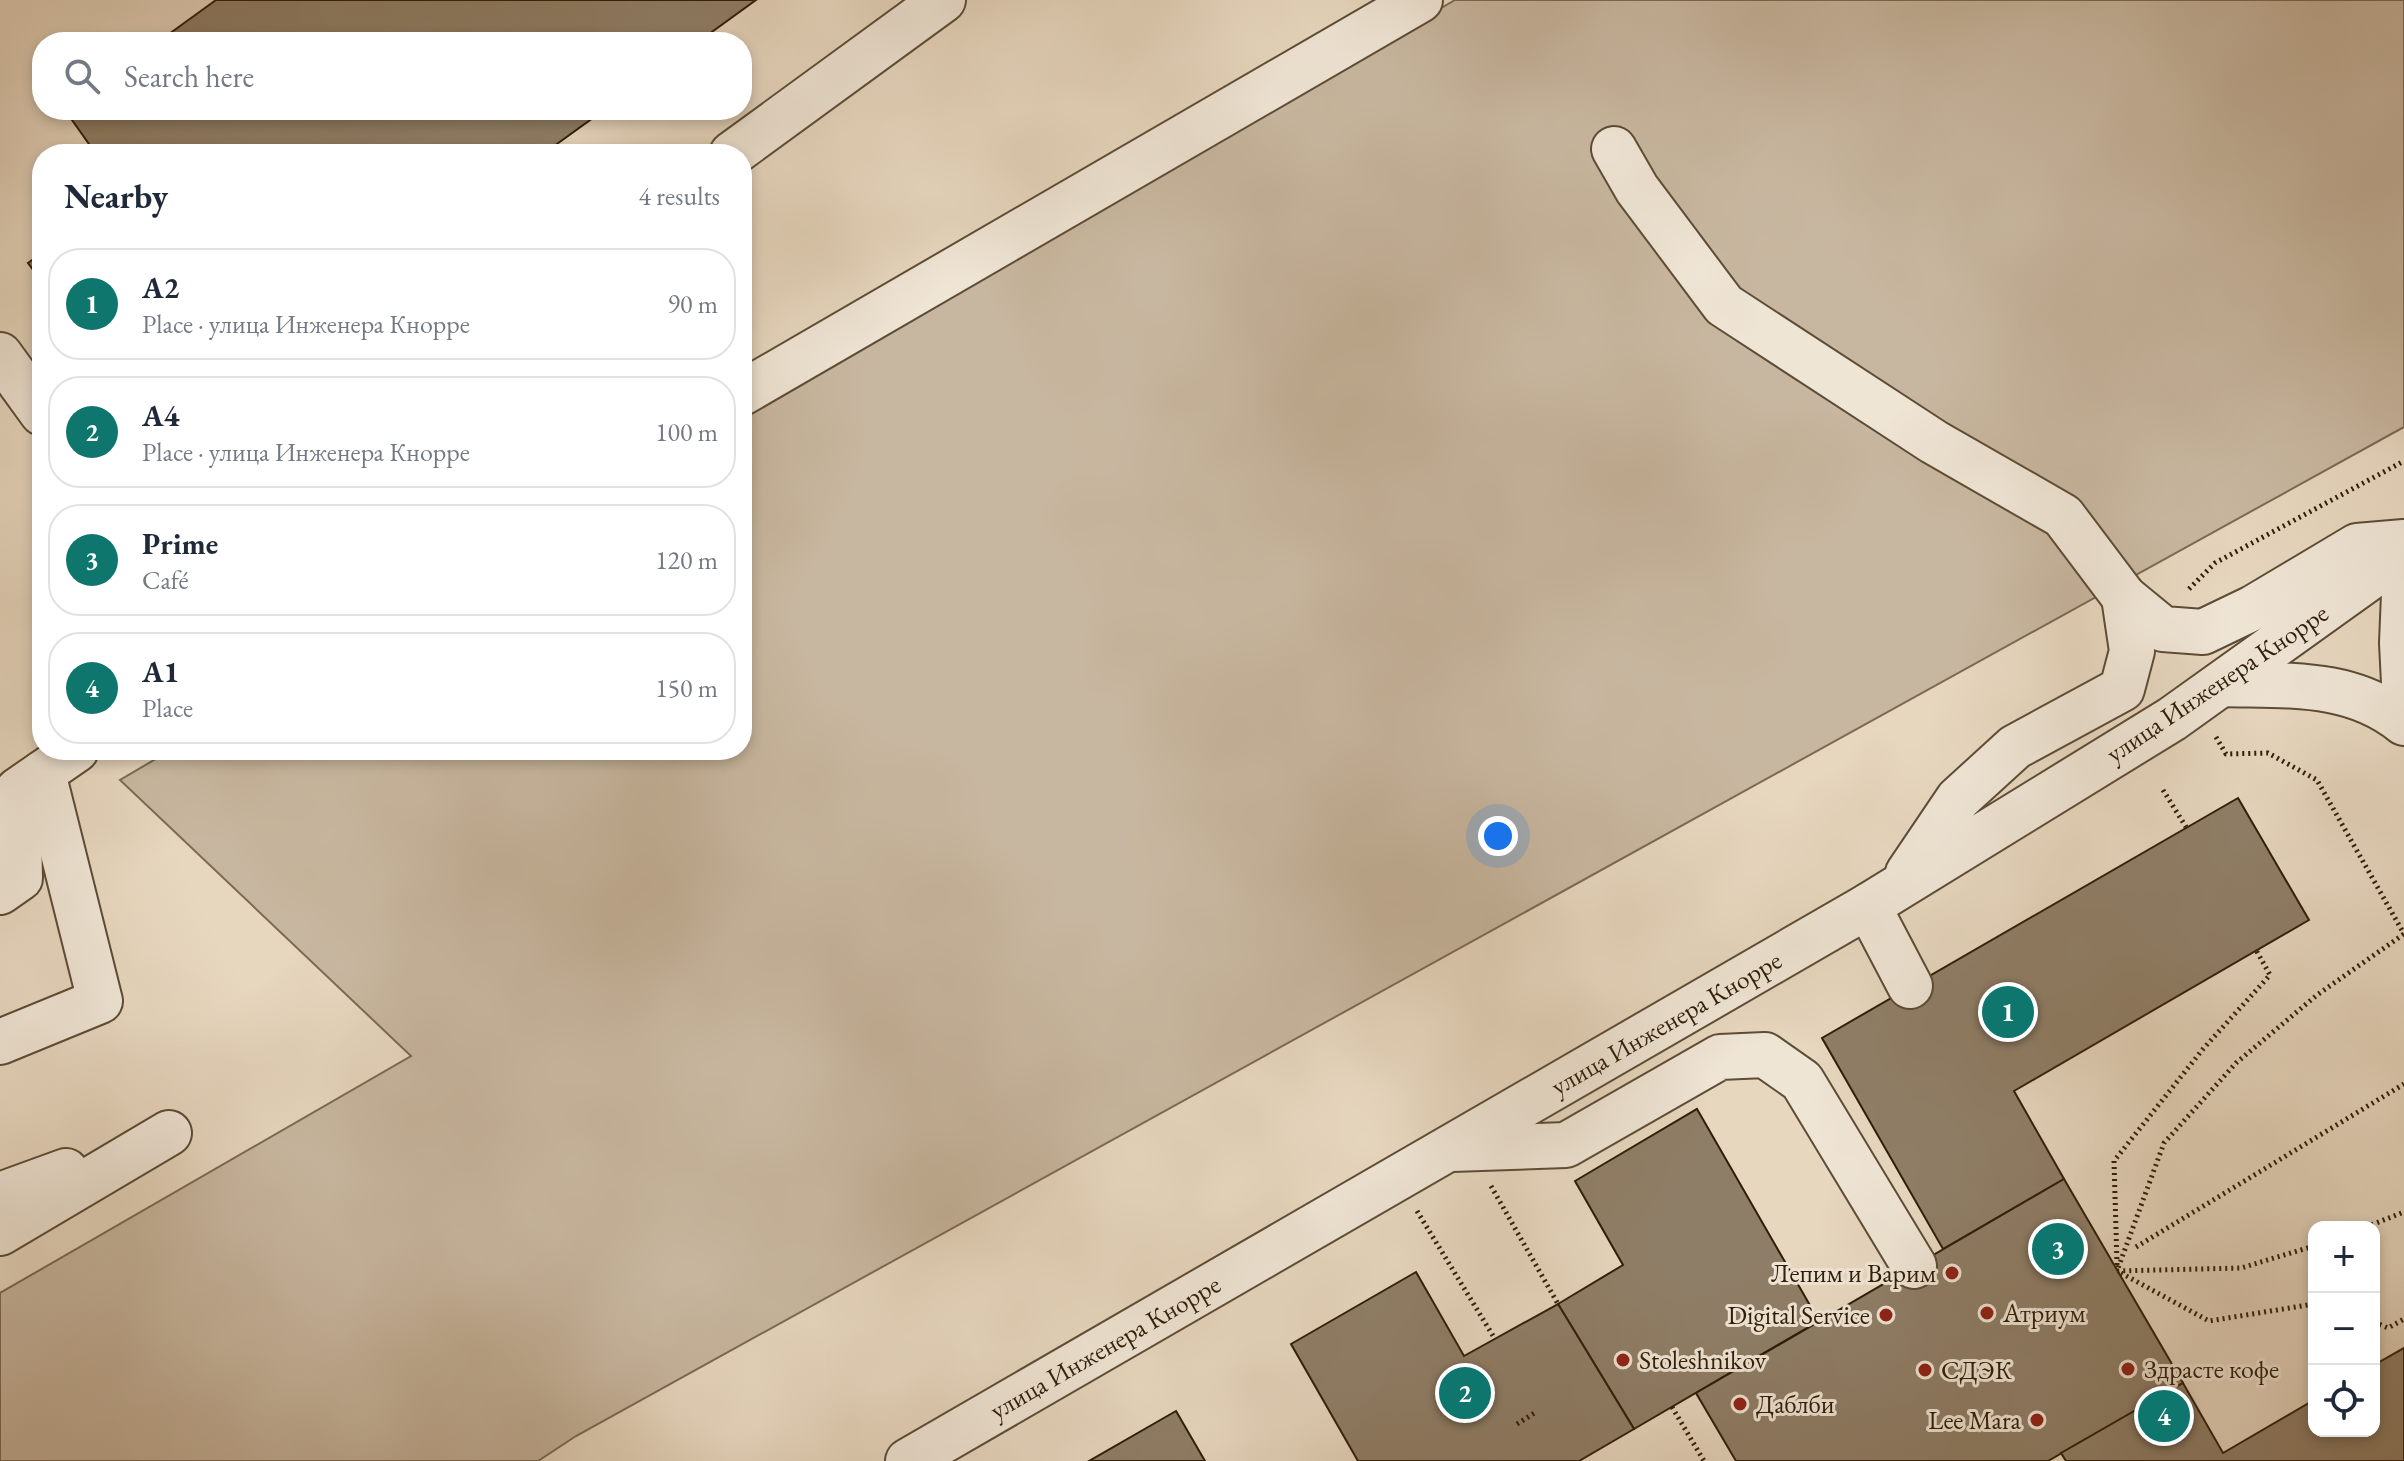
<!DOCTYPE html>
<meta charset="utf-8">
<style>
:root{--surface:#fff;--page:#f6f6f7;--text:#1f2937;--muted:#747a83;--line:#e0e1e3;--accent:#0f766e}
body{margin:0;font-family:"EB Garamond",serif;background:var(--page);color:var(--text)}
.controls{position:absolute;right:24px;bottom:24px;display:grid;overflow:hidden;border-radius:16px;box-shadow:0 4px 12px #0003}
.controls button{width:72px;height:72px;display:grid;place-items:center;padding:0;border:0;border-bottom:2px solid var(--line);background:var(--surface);color:var(--text);font:40px sans-serif}
.you{position:absolute;left:1498px;top:836px;width:28px;height:28px;margin:-20px;border:6px solid #fff;border-radius:50%;background:#1a73e8;box-shadow:0 0 0 12px #1a73e833}
.badge{display:grid;place-items:center;width:52px;height:52px;border-radius:50%;background:var(--accent);color:#fff;font-size:26px;font-weight:700}
.pin{position:absolute;translate:-50% -50%;border:4px solid #fff;box-shadow:0 2px 8px #0006}
.list{margin:0;padding:0;list-style:none}
h2{display:flex;justify-content:space-between;align-items:center;height:104px;margin:0;padding:0 32px;font-size:34px}
h2 small{font-size:26px;font-weight:400;color:var(--muted)}
.list li{display:grid;grid-template-columns:52px 1fr auto;gap:24px;align-items:center;box-sizing:border-box;height:112px;margin:0 16px 16px;padding:0 16px;border:2px solid var(--line);border-radius:32px}
.list b{display:block;font-size:30px;white-space:nowrap}
.list p{margin:0;font-size:26px;white-space:nowrap;color:var(--muted)}
.list em{font-size:26px;font-style:normal;color:var(--muted)}
.icon{flex:none;width:44px;height:44px;fill:none;stroke:currentColor;stroke-width:2;stroke-linecap:round;stroke-linejoin:round}
.map{position:relative;flex:none;width:2404px;height:1461px;overflow:hidden}
.search{position:absolute;background:var(--surface);box-shadow:0 4px 12px #0003;left:32px;top:32px;width:720px;height:88px;display:flex;align-items:center;gap:20px;box-sizing:border-box;padding:0 28px;border-radius:32px;color:var(--muted);font-size:30px}
.panel{position:absolute;background:var(--surface);box-shadow:0 4px 12px #0003;left:32px;top:144px;width:720px;height:616px;border-radius:32px}
.map>svg:first-child{display:block}
</style>
<div class="map">
<svg width="2404" height="1461" viewBox="0 0 2404 1461">
<rect width="100%" height="100%" fill="#e7d7bf"/>
<filter id="stains"><feTurbulence type="fractalNoise" baseFrequency=".0025" numOctaves="4"/><feColorMatrix values="0 0 0 0 .2 0 0 0 0 .09 0 0 0 0 .02 0 0 0 .5 -.17"/></filter>
<radialGradient id="worn" r=".72"><stop offset=".6" stop-color="#630" stop-opacity="0"/><stop offset="1" stop-color="#630" stop-opacity=".3"/></radialGradient>
<path fill="#c8b7a0" stroke="#7c6a54" stroke-width="2" d="M1455,0h949v427l-1828,1009 -38,25h-538v-168l411,-237 -291,-276 51,-30h571v-333z"/>
<g fill="#8f7e67" stroke="#2f1d08" stroke-width="2">
<path d="M216,0h540l-58,42h-540z"/>
<path d="M65,110h539l-61,44h-447z"/>
<path d="M42,253v29l-14,-19z"/>
<path d="M2238,798l71,122 -295,171 50,88 -121,70 -121,-211z"/>
<path d="M1697,1109l122,212 -185,108 -76,-125 65,-39 -48,-84z"/>
<path d="M2064,1179l119,204 -135,78h-312l-40,-68z"/>
<path d="M1416,1272l48,84 94,-52 76,125 -55,32h-221l-67,-117z"/>
<path d="M2404,1348v113h-338l-5,-8 122,-70 40,70 91,-53v31h60v-66z"/>
<path d="M1176,1411l29,50h-116z"/>
</g>
<g fill="none" stroke-linecap="round" stroke-linejoin="round">
<g stroke="#5d4c36" stroke-width="48">
<g id="minor">
<path d="M1614,149l23,40 87,116 210,137 129,74 61,81 39,32 40,3 50,-24 104,-62 47,-4"/>
<path d="M732,154l211,-154"/>
<path d="M0,355l42,58"/>
<path d="M742,393l678,-393"/>
<path d="M2404,594l-2,49 2,40"/>
<path d="M2222,684c65,2 129,-4 182,39"/>
<path d="M18,790l58,-40"/>
<path d="M1908,873l50,-74 57,-52 107,-58 10,-38 -8,-54"/>
<path d="M0,892l20,-14 -2,-87"/>
<path d="M1868,906l42,80"/>
<path d="M0,1042l100,-41 -57,-228"/>
<path d="M1452,1149l114,-4 154,-88 45,-2 37,26 112,185"/>
<path d="M0,1195l66,-24"/>
<path d="M0,1233l169,-100"/>
<path d="M908,1461l960,-555 304,-187 232,-166"/>
</g>
</g>
<g stroke="#2f1d08" stroke-width="5" stroke-dasharray="2 4" stroke-linecap="butt">
<path d="M2189,589l26,-26 189,-102"/>
<path d="M2216,737l10,17 42,-1 49,27 87,154"/>
<path d="M2163,790l23,37"/>
<path d="M1491,1186l67,118"/>
<path d="M1417,1211l78,128"/>
<path d="M2366,1227l38,-15"/>
<path d="M2314,1246l-73,22 -124,3 47,-128 72,-80 81,-68 87,-61"/>
<path d="M2136,1247l268,-163"/>
<path d="M2117,1265l-3,-104 89,-112 67,-74 -14,-25"/>
<path d="M2121,1273l88,48 105,-17"/>
<path d="M2374,1322l14,6 16,-9"/>
<path d="M1672,1407l32,54"/>
<path d="M1517,1424l19,-12"/>
</g>
<use href="#minor" stroke="#efe5d5" stroke-width="44"/>
</g>
<g fill="#8f2418" stroke="#efe5d5" stroke-width="3">
<circle cx="1952" cy="1273" r="8"/>
<circle cx="1987" cy="1313" r="8"/>
<circle cx="1886" cy="1315" r="8"/>
<circle cx="1623" cy="1360" r="8"/>
<circle cx="2128" cy="1369" r="8"/>
<circle cx="1925" cy="1370" r="8"/>
<circle cx="1740" cy="1404" r="8"/>
<circle cx="2037" cy="1420" r="8"/>
</g>
<g text-anchor="middle" stroke-width="6" stroke-linejoin="round" paint-order="stroke">
<g font-size="26" fill="#2f1d08" stroke="#efe5d5">
<text transform="translate(2217 683) rotate(-34)" y="9">улица Инженера Кнорре</text>
<text transform="translate(1666 1023) rotate(-30)" y="9">улица Инженера Кнорре</text>
<text transform="translate(1105 1347) rotate(-30)" y="9">улица Инженера Кнорре</text>
</g>
<g font-size="26" fill="#2f1d08" stroke="#efe5d5" text-anchor="start">
<text x="1936" y="1282" text-anchor="end">Лепим и Варим</text>
<text x="2003" y="1322">Атриум</text>
<text x="1870" y="1324" text-anchor="end">Digital Service</text>
<text x="1639" y="1369">Stoleshnikov</text>
<text x="2144" y="1378">Здрасте кофе</text>
<text x="1941" y="1379">СДЭК</text>
<text x="1756" y="1413">Даблби</text>
<text x="2021" y="1429" text-anchor="end">Lee Mara</text>
</g>
</g>
<rect width="100%" height="100%" filter="url(#stains)"/>
<rect width="100%" height="100%" fill="url(#worn)"/>
</svg>
<div class="controls">
<button>+</button>
<button>−</button>
<button><svg class="icon" aria-label="locate" viewBox="0 0 24 24"><circle cx="12" cy="12" r="6"/><path d="M12 2v4M12 18v4M2 12h4M18 12h4"/></svg></button>
</div>
<div class="you"></div>
<div class="pin badge" style="left:2008px;top:1012px">1</div>
<div class="pin badge" style="left:1465px;top:1393px">2</div>
<div class="pin badge" style="left:2058px;top:1249px">3</div>
<div class="pin badge" style="left:2164px;top:1416px">4</div>
<div class="search"><svg class="icon" aria-label="search" viewBox="0 0 24 24"><circle cx="10" cy="10" r="6"/><path d="M15 15l6 6"/></svg>Search here</div>
<section class="panel">
<h2>Nearby<small>4 results</small></h2>
<ul class="list">
<li><span class="badge">1</span><div><b>А2</b><p>Place · улица Инженера Кнорре</p></div><em>90 m</em></li>
<li><span class="badge">2</span><div><b>А4</b><p>Place · улица Инженера Кнорре</p></div><em>100 m</em></li>
<li><span class="badge">3</span><div><b>Prime</b><p>Café</p></div><em>120 m</em></li>
<li><span class="badge">4</span><div><b>А1</b><p>Place</p></div><em>150 m</em></li>
</ul>
</section>
</div>
